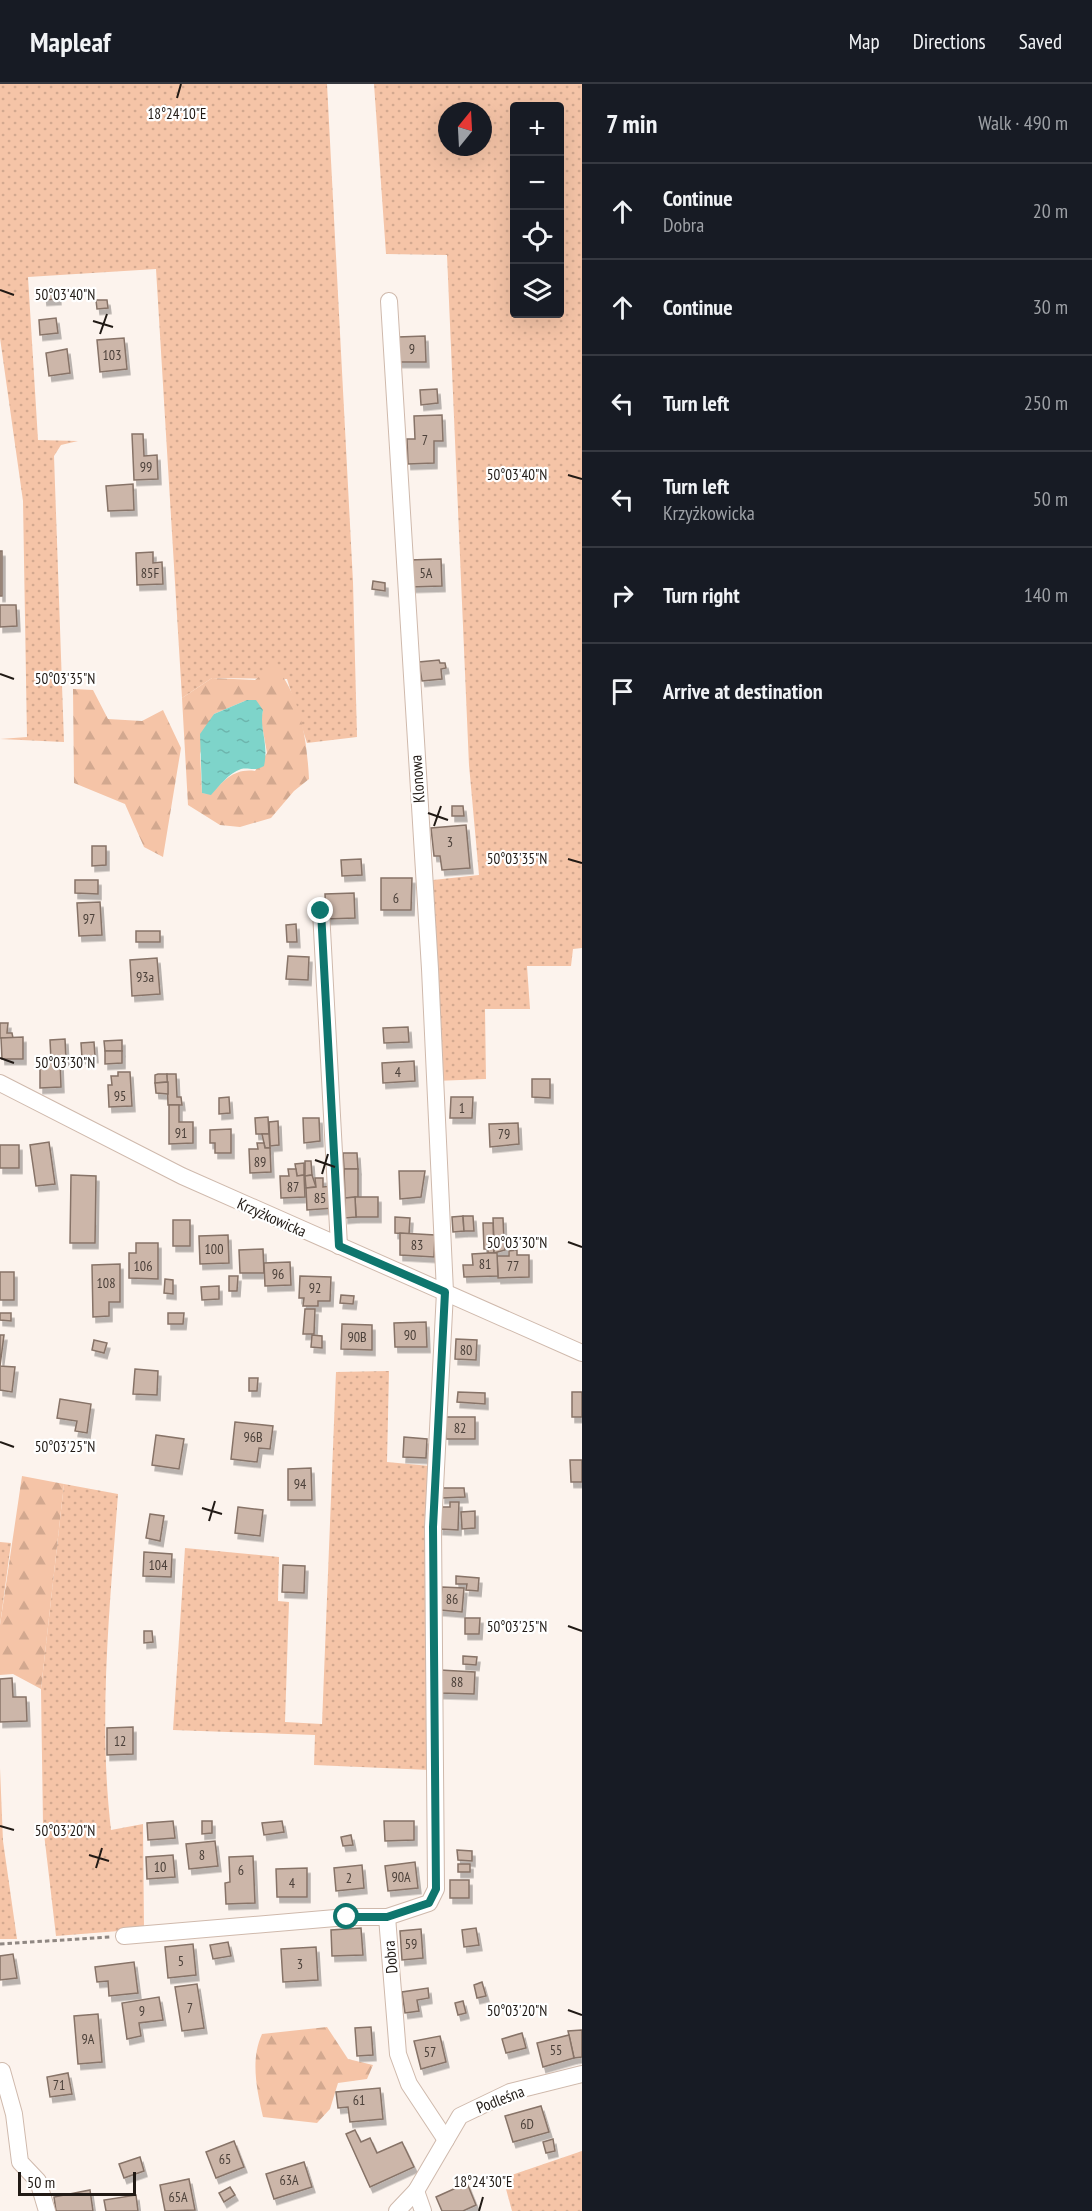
<!DOCTYPE html>
<meta charset="utf-8">
<style>
:root{--surface:#171b24;--page:#242831;--text:#f1f3f6;--muted:#9ea1a6;--line:#363941}
body{margin:0;font-family:"PT Sans Narrow",sans-serif;background:var(--page);color:var(--text)}
.controls{position:absolute;right:18px;top:18px;display:grid;overflow:hidden;border-radius:6px;box-shadow:0 6px 24px #0002}
.controls button{width:54px;height:54px;display:grid;place-items:center;padding:0;border:0;border-bottom:2px solid var(--line);background:var(--surface);color:var(--text);font:30px sans-serif}
.compass{position:absolute;left:438px;top:18px;width:54px;height:54px;border-radius:50%;background:var(--surface);box-shadow:0 6px 24px #0002;rotate:18deg}
.scale{position:absolute;left:18px;bottom:15px;width:118px;box-sizing:border-box;padding-left:6px;border:3px solid #211a15;border-top:0;font-size:16px;line-height:21px;white-space:nowrap;color:#211a15;-webkit-text-stroke:4px #fff;paint-order:stroke}
.stop{position:absolute;width:18px;height:18px;margin:-14px;border:4px solid #0f766e;border-radius:50%;background:#fff}
.stop.end{background:#0f766e;border-color:#fff;box-shadow:0 2px 6px #0008}
.list{margin:0;padding:0;list-style:none}
h2{display:flex;justify-content:space-between;align-items:center;height:78px;margin:0;padding:0 24px;font-size:26px}
h2 small{font-size:20px;font-weight:400;color:var(--muted)}
.list li{display:grid;grid-template-columns:39px 1fr auto;gap:18px;align-items:center;box-sizing:border-box;height:96px;padding:0 24px;border-top:2px solid var(--line)}
.list b{display:block;font-size:22px;white-space:nowrap}
.list p{margin:0;font-size:20px;white-space:nowrap;color:var(--muted)}
.list em{font-size:20px;font-style:normal;color:var(--muted)}
.icon{flex:none;width:33px;height:33px;fill:none;stroke:currentColor;stroke-width:2;stroke-linecap:round;stroke-linejoin:round}
.map{position:relative;flex:none;width:582px;height:2127px;overflow:hidden}
header{display:flex;align-items:center;gap:36px;box-sizing:border-box;height:84px;padding:0 30px;background:var(--surface);border-bottom:2px solid var(--line)}
header strong{font-size:28px}
nav{display:flex;gap:33px;margin-inline-start:auto;font-size:21px}
main{display:flex}
aside{flex:1;background:var(--surface)}
.map>svg:first-child{display:block}
</style>
<header>
<strong>Mapleaf</strong>
<nav><a>Map</a><a>Directions</a><a>Saved</a></nav>
</header>
<main>
<div class="map">
<svg width="582" height="2127" viewBox="0 0 582 2127">
<defs>
<pattern id="green-dots" width="8" height="8" patternUnits="userSpaceOnUse" patternTransform="scale(1.5)"><rect width="8" height="8" fill="#f5c4a7"/><path d="M2 2h.1M6 6h.1" fill="none" stroke="#d2a88f" stroke-width="1.8" stroke-linecap="round"/></pattern>
<pattern id="forest-firs" width="22" height="20" patternUnits="userSpaceOnUse" patternTransform="scale(1.5)"><rect width="22" height="20" fill="#f5c4a7"/><path d="M5 1l3.5 6h-7zM16 11l3.5 6h-7z" fill="#d2a88f"/></pattern>
<pattern id="water-ripples" width="26" height="14" patternUnits="userSpaceOnUse" patternTransform="scale(1.5)"><rect width="26" height="14" fill="#7ed4ca"/><path d="M2 4q2-2 4 0t4 0M15 11q2-2 4 0t4 0" fill="none" stroke="#6db5ad"/></pattern>
<filter id="shadow"><feDropShadow dx="3" dy="5.5" stdDeviation="0" flood-color="#0004"/></filter>
</defs>
<rect width="100%" height="100%" fill="#fcf3ed"/>
<g fill="url(#green-dots)" fill-rule="evenodd">
<path d="M0,0h327l26,498 4,155 -50,6 -20,-64 -75,-1 -30,20 -26,-429 -128,8 10,163 40,1 -17,4 -7,11 10,286 -64,-3 27,-2 -4,-236 -23,-163z"/>
<path d="M374,0h208v864l-9,1 -2,17h-44l3,43h-45l1,70 -51,2 -11,-200 55,-6 -10,-110 -22,-510 -61,-1zM514,22h46v208h-46zM447,27h36v36h-36z"/>
<path d="M389,1287l-2,91 43,4v304l-116,-5 1,-30 -142,-5 12,-182 94,9 -1,44 11,1 -4,120 37,2 14,-352z"/>
<path d="M64,1400l54,10c-8,110 -20,225 -7,336l32,-6 1,105 -88,7 -13,-111 -2,-136z"/>
<path d="M0,1458l11,1 -11,82z"/>
<path d="M0,1684l3,73 14,98h-17z"/>
<path d="M582,2067v60h-70l-9,-33z"/>
</g>
<g fill="url(#forest-firs)" fill-rule="evenodd">
<path d="M274,581c27,30 33,76 35,114l-15,12 -23,27 -31,9 -20,-2 -32,-20 -6,-107 30,-20 43,2zM247,616l16,10 -2,10 6,33 -12,18c-20,-3 -31,9 -44,23l-9,-1 -2,-39 14,-40z"/>
<path d="M73,605l20,1 15,29 34,2 21,-11 18,38 -18,109 -19,-10 -19,-43 -51,-21z"/>
<path d="M22,1392l42,8 -23,205 -28,-15 -13,1v-50z"/>
<path d="M327,1943l21,32 25,6 -6,14 -29,4 -8,26 -13,14 -54,-6c-6,-27 -13,-57 -1,-83z"/>
</g>
<path fill="url(#water-ripples)" d="M247,616h9l7,10c-4,19 6,33 1,56 -11,6 -14,1 -23,3 -12,4 -22,17 -30,26l-9,-2 -2,-59 14,-20z"/>
<g fill="#ccb6a9" stroke="#877367" stroke-width="1.5" filter="url(#shadow)">
<path d="M57,206l1,9 -14,1 -1,-9z"/>
<path d="M96,216h11l1,8 -11,1z"/>
<path d="M56,234l2,15 -18,2 -1,-15z"/>
<path d="M425,252l1,26h-28v-25z"/>
<path d="M124,254l3,31 -27,3 -3,-32z"/>
<path d="M67,265l3,24 -21,3 -3,-23z"/>
<path d="M437,305l1,14 -17,2 -1,-15z"/>
<path d="M442,331l1,26h-9v22l-26,1 -1,-25h8l-1,-23z"/>
<path d="M132,350h11l1,22 13,-1 1,24 -24,1z"/>
<path d="M133,400l1,26 -26,1 -2,-25z"/>
<rect x="0" y="467" width="2" height="45"/>
<path d="M153,468v11l9,-1 1,22 -26,1 -1,-32z"/>
<path d="M441,475l1,27 -32,1 -1,-27z"/>
<path d="M373,497l12,2v8l-13,-2z"/>
<path d="M0,521h16l1,21 -17,1z"/>
<path d="M439,576l1,3h5l1,5 -5,1 1,10 -20,2 -3,-19z"/>
<path d="M452,722h11l1,10h-12z"/>
<path d="M466,741l4,43 -28,2 -2,-14h-6l-3,-28z"/>
<path d="M92,762h14v19l-14,1z"/>
<path d="M361,775l1,16 -20,1 -1,-16z"/>
<path d="M381,794h31l-1,32h-30z"/>
<path d="M75,796h23v14l-23,-1z"/>
<path d="M354,809l1,25 -29,1 -1,-25z"/>
<path d="M100,818l2,33 -23,1 -2,-33z"/>
<path d="M296,840l1,18h-10l-1,-17z"/>
<rect x="136" y="847" width="24" height="11"/>
<path d="M288,872l21,1 -1,23 -22,-1z"/>
<path d="M157,874l3,36 -28,2 -2,-36z"/>
<path d="M0,939h8l-1,10h5l1,5h-13z"/>
<path d="M408,943l1,15 -25,1 -1,-15z"/>
<path d="M23,953v22h-21l-1,-21z"/>
<path d="M65,955l1,21h-15l-1,-20z"/>
<path d="M122,956v11h-17l-1,-10z"/>
<path d="M94,958l1,15 -13,1 -1,-15z"/>
<path d="M105,967h17v12l-17,1z"/>
<path d="M40,976h20l1,27 -21,1z"/>
<path d="M414,977l1,20 -32,2 -1,-20z"/>
<path d="M118,988h12l2,34 -23,1 -1,-22h4l-1,-9h7z"/>
<path d="M158,990h9l1,8 -13,1v-8z"/>
<path d="M167,990h9l1,23h4l1,8h-14z"/>
<path d="M532,995h18v19l-18,-1z"/>
<path d="M168,998v12l-12,-1 -1,-10z"/>
<path d="M229,1013l1,16 -11,1v-16z"/>
<path d="M451,1013h22l-1,21h-22z"/>
<path d="M169,1021h10v17h14v21l-24,1z"/>
<path d="M268,1033l1,17h-13l-1,-16z"/>
<path d="M303,1034h16l1,23 -16,2z"/>
<path d="M278,1037l1,24 -9,1 -1,-24z"/>
<path d="M518,1039l1,21 -29,3 -1,-23z"/>
<path d="M231,1045v24h-16v-10h-5v-13z"/>
<path d="M262,1050h7l1,14h-5z"/>
<path d="M49,1058l6,42 -19,2 -6,-41z"/>
<path d="M257,1059h7l1,5h5l1,24 -21,1 -1,-24h9z"/>
<rect x="0" y="1061" width="19" height="23"/>
<path d="M343,1069h14l1,16h-14z"/>
<path d="M305,1077h6l1,14 -7,1z"/>
<path d="M304,1079v12l-7,1 -2,-12z"/>
<path d="M288,1085h8l1,7 7,-1 1,22 -24,1 -1,-22h9z"/>
<path d="M344,1085h14v28l-13,1z"/>
<path d="M399,1087h26l-4,26 -21,2z"/>
<path d="M71,1091l25,1 -1,67h-25z"/>
<path d="M312,1091l4,12 -10,1 -1,-12z"/>
<path d="M315,1094h8v9l9,-1 2,22 -27,2 -1,-22 10,-1z"/>
<path d="M355,1113h23v20h-22z"/>
<path d="M355,1113l1,20 -11,1v-20z"/>
<path d="M463,1132l1,15 -11,1 -1,-15z"/>
<path d="M463,1132h10l1,15h-10z"/>
<path d="M395,1133l15,1 -1,16 -14,-1z"/>
<path d="M493,1134h10l1,24 -10,1z"/>
<rect x="173" y="1136" width="17" height="26"/>
<path d="M483,1139h10l1,30h-6v-4h-4z"/>
<path d="M400,1149l35,2 -1,22 -34,-2z"/>
<path d="M228,1151l1,28 -29,1 -1,-28z"/>
<path d="M504,1158l1,8 -11,3v-10z"/>
<path d="M136,1159h22v36l-29,-1v-25h7z"/>
<path d="M263,1165l1,24h-24l-1,-23z"/>
<path d="M517,1166v5h12v22l-31,1 -1,-22h12v-5z"/>
<path d="M488,1169h9l1,23 -34,1 -1,-12h10l-1,-11z"/>
<path d="M290,1178l1,23 -26,1 -1,-23z"/>
<path d="M120,1180v38h-11v14l-16,1 -1,-52z"/>
<rect x="0" y="1188" width="14" height="28"/>
<path d="M229,1192h9l-1,15h-8z"/>
<path d="M300,1192l31,1 -1,24h-12v5h-15l1,-8h-5z"/>
<path d="M165,1195l8,1v14l-9,-1z"/>
<path d="M219,1202v13l-17,1 -1,-13z"/>
<path d="M341,1211l13,1 -1,8 -13,-1z"/>
<path d="M305,1225h10l-1,25h-11z"/>
<path d="M0,1229h11v8l-11,-1z"/>
<path d="M168,1229h16l-1,11h-15z"/>
<path d="M426,1238l1,25h-32l-1,-24z"/>
<path d="M342,1240l30,1v25l-31,-1z"/>
<path d="M0,1251h4l-4,31 15,1 -3,25 -12,-2z"/>
<path d="M312,1251l10,1v12l-11,-1z"/>
<path d="M456,1255l21,1 -1,20 -21,-1z"/>
<path d="M94,1256l13,3 -3,10 -12,-3z"/>
<path d="M135,1285l23,2 -1,24 -24,-1z"/>
<path d="M249,1294h9l-1,13h-8z"/>
<path d="M458,1308l27,1v11l-28,-2z"/>
<rect x="572" y="1308" width="10" height="25"/>
<path d="M60,1315l31,5 -4,29 -12,-2 2,-10 -20,-3z"/>
<rect x="446" y="1333" width="29" height="22"/>
<path d="M235,1338l38,4 -3,23 -11,-1 -2,14 -26,-3z"/>
<path d="M156,1351l28,4 -5,30 -27,-4z"/>
<path d="M404,1353l23,2 -1,19 -23,-1z"/>
<path d="M570,1376h12v22h-11z"/>
<path d="M311,1384l1,32h-24v-31z"/>
<path d="M442,1404h22l1,9 -23,1z"/>
<path d="M450,1418h9l-1,28 -18,-1 1,-22h9z"/>
<path d="M238,1423l25,3 -3,26 -25,-3z"/>
<path d="M475,1427v17l-13,1 -1,-17z"/>
<path d="M150,1430l14,2 -4,25 -14,-3z"/>
<path d="M144,1468l28,2 -1,23 -28,-1z"/>
<path d="M283,1481l22,1 -1,27 -22,-1z"/>
<path d="M456,1492l23,2 -1,13 -12,-1 1,-6h-11z"/>
<path d="M442,1503l22,1 -2,24 -22,-2z"/>
<path d="M465,1534h15l-1,16h-14z"/>
<path d="M144,1547h8l1,11 -9,1z"/>
<path d="M463,1572l14,1 -1,8 -13,-1z"/>
<path d="M440,1586l35,2 -1,22 -35,-1z"/>
<path d="M12,1594l1,19h13l1,24 -27,1v-43z"/>
<path d="M133,1643v27l-26,1v-27z"/>
<path d="M173,1737l2,17 -27,2 -1,-17z"/>
<path d="M202,1737h10v12l-10,1z"/>
<path d="M282,1737l2,11 -20,3 -2,-12z"/>
<path d="M384,1737h30v19l-29,1z"/>
<path d="M351,1751l2,10 -10,1 -2,-9z"/>
<path d="M215,1757l3,25 -29,3 -3,-25z"/>
<path d="M457,1766l15,1v10l-14,-1z"/>
<path d="M173,1771l2,22 -28,2 -1,-22z"/>
<path d="M253,1772l2,47 -29,1 -1,-21 5,-1 -1,-25z"/>
<path d="M415,1778l3,26 -30,3 -3,-25z"/>
<rect x="458" y="1780" width="12" height="8"/>
<path d="M362,1781l2,23 -28,3 -2,-23z"/>
<path d="M307,1784v29h-30l-1,-28z"/>
<rect x="450" y="1796" width="19" height="18"/>
<path d="M361,1844l2,27 -31,1 -1,-26z"/>
<path d="M476,1844l3,17 -15,2 -2,-17z"/>
<path d="M421,1845l2,29 -21,2 -2,-29z"/>
<path d="M228,1858l3,14 -18,3 -3,-14z"/>
<path d="M193,1860l3,31 -28,3 -3,-31z"/>
<path d="M316,1863l2,33 -35,2 -2,-33z"/>
<path d="M13,1870l4,24 -17,2v-24z"/>
<path d="M134,1878l4,31 -29,3 -1,-15 -11,1 -2,-15z"/>
<path d="M482,1898l4,14 -9,2 -3,-13z"/>
<path d="M197,1900l7,44 -22,3 -7,-44z"/>
<path d="M428,1904l1,10 -12,2 2,11 -14,2 -3,-21z"/>
<path d="M159,1913l4,23 -24,3 2,13 -14,3 -5,-36z"/>
<path d="M463,1917l3,12 -8,2 -3,-12z"/>
<path d="M98,1930l4,48 -24,2 -4,-48z"/>
<path d="M371,1943l2,28 -16,1 -2,-28z"/>
<path d="M582,1946v27l-8,1 -6,-27z"/>
<path d="M522,1949l4,15 -20,5 -4,-14z"/>
<path d="M569,1951l5,23 -31,9 -6,-24z"/>
<path d="M440,1952l6,26 -25,7 -7,-28z"/>
<path d="M68,1989l4,21 -22,3 -3,-20z"/>
<path d="M380,2004l3,31 -33,3 -2,-15 -10,1 -2,-16z"/>
<path d="M541,2022l8,26 -36,10 -8,-26z"/>
<path d="M355,2046l6,12 9,-4 7,15 25,-11 12,25 -44,20 -24,-53z"/>
<path d="M553,2055l2,12 -9,2 -3,-11z"/>
<path d="M234,2057l10,26 -28,11 -10,-26z"/>
<path d="M140,2073l4,14 -20,7 -5,-14z"/>
<path d="M304,2078l8,25 -38,12 -8,-25z"/>
<path d="M189,2095l6,31 -30,1 -5,-26z"/>
<path d="M467,2099l9,22 -13,6h-21l-6,-14z"/>
<path d="M230,2103l5,8 -11,7 -5,-9z"/>
<path d="M90,2106l3,21h-37l-2,-14z"/>
<path d="M136,2111l2,16h-32l-2,-11z"/>
</g>
<g fill="none" stroke-linecap="round" stroke-linejoin="round">
<g stroke="#cfb9ac" stroke-width="18">
<g id="minor">
<path d="M321,827l18,335"/>
<path d="M0,999l182,93 400,177"/>
<path d="M387,1833l42,-14 7,-14 -3,-362 12,-235 -15,-323 -41,-668"/>
<path d="M124,1852l223,-19h40l11,137 11,30 37,56"/>
<path d="M2,1987l12,43 6,48 18,19 9,30"/>
<path d="M416,2107l7,20"/>
<path d="M397,2127l19,-20 44,-75 50,-24 72,-18"/>
</g>
</g>
<path stroke="#8f8782" stroke-width="3" stroke-dasharray="4.5 3" stroke-linecap="butt" d="M0,1860l110,-7"/>
<use href="#minor" stroke="#fff" stroke-width="16"/>
</g>
<g fill="none" stroke-linecap="round" stroke-linejoin="round">
<path stroke="#0f766e" stroke-width="8" d="M321,827l18,335 106,46 -12,235 3,362 -7,14 -42,14h-40"/>
</g>
<path fill="none" stroke="#211a15" stroke-width="2" d="M177,14l4,-14M0,206l14,5M93,237l20,6M100,250l7,-20M568,391l14,4M0,590l14,5M428,729l20,7M434,742l7,-20M568,775l14,4M0,974l14,5M315,1076l20,7M322,1090l6,-20M568,1158l14,5M0,1358l14,5M202,1424l20,6M209,1437l6,-20M568,1542l14,5M0,1742l14,4M89,1771l20,6M96,1784l6,-20M568,1926l14,5M479,2127l4,-14"/>
<g text-anchor="middle" stroke-width="4.5" stroke-linejoin="round" paint-order="stroke">
<g font-size="14" fill="#4c413a">
<text x="412" y="270">9</text>
<text x="112" y="276">103</text>
<text x="425" y="361">7</text>
<text x="146" y="388">99</text>
<text x="150" y="494">85F</text>
<text x="426" y="494">5A</text>
<text x="450" y="763">3</text>
<text x="396" y="819">6</text>
<text x="89" y="840">97</text>
<text x="145" y="898">93a</text>
<text x="398" y="993">4</text>
<text x="120" y="1017">95</text>
<text x="462" y="1029">1</text>
<text x="181" y="1054">91</text>
<text x="504" y="1055">79</text>
<text x="260" y="1083">89</text>
<text x="293" y="1108">87</text>
<text x="320" y="1119">85</text>
<text x="417" y="1166">83</text>
<text x="214" y="1170">100</text>
<text x="485" y="1185">81</text>
<text x="143" y="1187">106</text>
<text x="513" y="1187">77</text>
<text x="278" y="1195">96</text>
<text x="106" y="1204">108</text>
<text x="315" y="1209">92</text>
<text x="410" y="1256">90</text>
<text x="357" y="1258">90B</text>
<text x="466" y="1271">80</text>
<text x="460" y="1349">82</text>
<text x="253" y="1358">96B</text>
<text x="300" y="1405">94</text>
<text x="158" y="1486">104</text>
<text x="452" y="1520">86</text>
<text x="457" y="1603">88</text>
<text x="120" y="1662">12</text>
<text x="202" y="1776">8</text>
<text x="160" y="1788">10</text>
<text x="241" y="1791">6</text>
<text x="401" y="1798">90A</text>
<text x="349" y="1799">2</text>
<text x="292" y="1804">4</text>
<text x="411" y="1865">59</text>
<text x="181" y="1882">5</text>
<text x="300" y="1885">3</text>
<text x="190" y="1929">7</text>
<text x="142" y="1932">9</text>
<text x="88" y="1960">9A</text>
<text x="556" y="1971">55</text>
<text x="430" y="1973">57</text>
<text x="59" y="2006">71</text>
<text x="359" y="2021">61</text>
<text x="527" y="2045">6D</text>
<text x="225" y="2080">65</text>
<text x="289" y="2101">63A</text>
<text x="178" y="2118">65A</text>
</g>
<g font-size="16" fill="#211a15" stroke="#fff">
<text transform="translate(417 695) rotate(-94)" y="6">Klonowa</text>
<text transform="translate(272 1133) rotate(24)" y="6">Krzyżkowicka</text>
<text transform="translate(390 1873) rotate(-95)" y="6">Dobra</text>
<text transform="translate(500 2015) rotate(-21)" y="6">Podleśna</text>
</g>
</g>
<g font-size="15" text-anchor="middle" fill="#211a15" stroke="#fff" stroke-width="4.5" stroke-linejoin="round" paint-order="stroke">
<text x="177" y="35">18°24'10"E</text>
<text x="65" y="216">50°03'40"N</text>
<text x="517" y="396">50°03'40"N</text>
<text x="65" y="600">50°03'35"N</text>
<text x="517" y="780">50°03'35"N</text>
<text x="65" y="984">50°03'30"N</text>
<text x="517" y="1164">50°03'30"N</text>
<text x="65" y="1368">50°03'25"N</text>
<text x="517" y="1548">50°03'25"N</text>
<text x="65" y="1752">50°03'20"N</text>
<text x="517" y="1932">50°03'20"N</text>
<text x="483" y="2103">18°24'30"E</text>
</g>
</svg>
<div class="controls">
<button>+</button>
<button>−</button>
<button><svg class="icon" aria-label="locate" viewBox="0 0 24 24"><circle cx="12" cy="12" r="6"/><path d="M12 2v4M12 18v4M2 12h4M18 12h4"/></svg></button>
<button><svg class="icon" aria-label="layers" viewBox="0 0 24 24"><path d="M12 4l9 5-9 5-9-5zM3 14l9 5 9-5"/></svg></button>
</div>
<svg class="compass" viewBox="-18 -18 36 36"><path d="M0-13l5 13h-10z" fill="#e53935"/><path d="M0 13l5-13h-10z" fill="#9ea1a6"/></svg>
<div class="scale">50 m</div>
<div class="stop" style="left:347px;top:1833px"></div>
<div class="stop end" style="left:321px;top:827px"></div>
</div>
<aside>
<h2>7 min<small>Walk · 490 m</small></h2>
<ul class="list">
<li><svg class="icon" aria-label="ahead" viewBox="0 0 24 24"><path d="M12 20V5M6 11l6-6 6 6"/></svg><div><b>Continue</b><p>Dobra</p></div><em>20 m</em></li>
<li><svg class="icon" aria-label="ahead" viewBox="0 0 24 24"><path d="M12 20V5M6 11l6-6 6 6"/></svg><div><b>Continue</b></div><em>30 m</em></li>
<li><svg class="icon" aria-label="left" viewBox="0 0 24 24"><path d="M17 20v-9H6M10 6l-5 5 5 5"/></svg><div><b>Turn left</b></div><em>250 m</em></li>
<li><svg class="icon" aria-label="left" viewBox="0 0 24 24"><path d="M17 20v-9H6M10 6l-5 5 5 5"/></svg><div><b>Turn left</b><p>Krzyżkowicka</p></div><em>50 m</em></li>
<li><svg class="icon" aria-label="right" viewBox="0 0 24 24"><path d="M7 20v-9h11M14 6l5 5-5 5"/></svg><div><b>Turn right</b></div><em>140 m</em></li>
<li><svg class="icon" aria-label="arrive" viewBox="0 0 24 24"><path d="M6 21V4h12l-3 4 3 4H6"/></svg><div><b>Arrive at destination</b></div></li>
</ul>
</aside>
</main>
